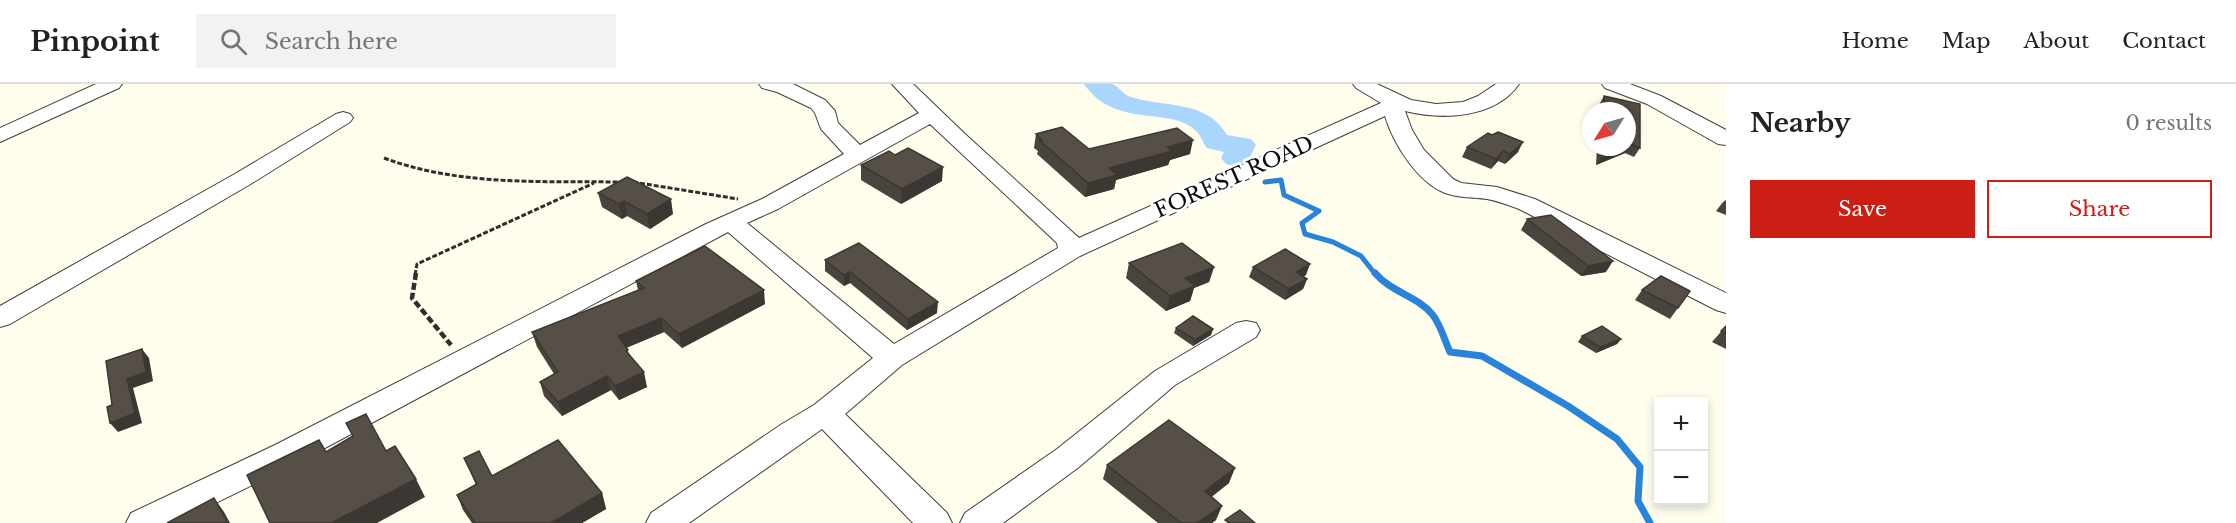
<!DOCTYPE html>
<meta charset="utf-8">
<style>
:root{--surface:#fff;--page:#f2f2f2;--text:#222;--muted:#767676;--line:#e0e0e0;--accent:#cb1f16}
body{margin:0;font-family:"Libre Baskerville",serif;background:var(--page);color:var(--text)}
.controls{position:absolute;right:18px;bottom:18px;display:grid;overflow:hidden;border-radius:0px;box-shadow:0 3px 9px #0003}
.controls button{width:54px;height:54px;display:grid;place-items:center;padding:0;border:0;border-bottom:2px solid var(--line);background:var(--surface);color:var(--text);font:30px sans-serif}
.compass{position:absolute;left:1582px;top:18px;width:54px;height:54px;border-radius:50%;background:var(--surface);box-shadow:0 3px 9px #0003;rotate:233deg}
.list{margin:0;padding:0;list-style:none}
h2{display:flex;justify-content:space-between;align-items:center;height:78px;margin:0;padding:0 24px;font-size:26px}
h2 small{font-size:20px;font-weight:400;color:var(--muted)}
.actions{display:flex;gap:12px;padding:18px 24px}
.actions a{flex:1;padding:14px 0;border:2px solid var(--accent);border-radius:0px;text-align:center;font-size:21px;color:var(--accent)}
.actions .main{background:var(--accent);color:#fff}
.icon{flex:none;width:33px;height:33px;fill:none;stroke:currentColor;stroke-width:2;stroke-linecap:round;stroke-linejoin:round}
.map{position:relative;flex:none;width:1726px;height:439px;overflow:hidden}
header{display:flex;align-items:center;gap:36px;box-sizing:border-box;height:84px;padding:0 30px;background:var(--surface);border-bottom:2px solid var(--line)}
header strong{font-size:28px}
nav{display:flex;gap:33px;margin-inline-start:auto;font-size:21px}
.search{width:420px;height:54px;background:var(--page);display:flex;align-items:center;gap:15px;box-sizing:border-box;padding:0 21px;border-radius:0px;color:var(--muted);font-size:22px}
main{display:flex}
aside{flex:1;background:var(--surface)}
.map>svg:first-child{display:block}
</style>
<header>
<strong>Pinpoint</strong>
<div class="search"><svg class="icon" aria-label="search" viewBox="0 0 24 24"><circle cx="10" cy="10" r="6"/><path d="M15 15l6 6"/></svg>Search here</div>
<nav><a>Home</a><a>Map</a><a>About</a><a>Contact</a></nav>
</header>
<main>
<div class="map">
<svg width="1726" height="439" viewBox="0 0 1726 439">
<rect width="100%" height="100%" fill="#fffdec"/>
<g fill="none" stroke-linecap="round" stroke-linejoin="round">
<path stroke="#2983db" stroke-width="5" d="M1265,98l16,-2 3,15 35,16 -17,12 3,11 28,8 28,14 15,19"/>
<path stroke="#2983db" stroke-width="7" d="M1375,189c16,19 42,23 57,41 8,9 13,27 18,38l32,4 86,50 49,33 23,28 -2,34 12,22"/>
<path fill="#aad6fd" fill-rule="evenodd" d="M1084,0c8,0 20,0 28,0 7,2 11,11 19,13 34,11 75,2 96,38l24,4 5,6 -10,19 -10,3 -10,-3 -5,-6 3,-6 -17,-4c-4,-5 -6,-12 -10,-16 -24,-27 -82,-2 -113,-48z"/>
<g stroke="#3f3f3f" stroke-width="2">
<g id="minor">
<path d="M96,0h26l-3,4 -119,54v-14z"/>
<path d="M759,0h34l32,16 10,11 3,12 22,22 59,-32 -27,-29h21l52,50 114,104 302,-135 -25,-15 -3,-4h24l34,16 25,4 27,-2 15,-6 18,-12h23c-24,35 -78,36 -114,27l7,19 12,20 29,29 8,4 36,4 38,12 191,94v20l-10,-3 -197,-101c-11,-4 -21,-8 -32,-10 -14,-2 -29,-1 -42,-6 -28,-11 -52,-50 -60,-77l-305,140 -178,109 -57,49 102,99 5,10h-39l-91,-94 -133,94h-43l5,-10 131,-89 32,-19 59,-47 -145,-126 -431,231 -122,60h-49l5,-10 144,-68 431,-221 56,-25 82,-45 -23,-25 -6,-16 -4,-5 -34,-16 -15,-4zM930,40l127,119 1,5 -164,96 -147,-121 31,-14z"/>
<path d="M1602,0h28l31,12 65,34v15l-8,-1 -71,-40 -42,-16z"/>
<path d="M343,28l7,2 3,4 -3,4 -101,63 -239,139 -10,3v-21l233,-131 103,-61z"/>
<path d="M1246,237l10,2 4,7 -4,7 -81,48 -96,82 -76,56h-43l5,-10 92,-64 98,-78 81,-48z"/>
</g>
</g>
<g stroke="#2e2e2e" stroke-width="3" stroke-dasharray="5 2" stroke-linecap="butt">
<path d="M384,74c75,28 157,23 236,24"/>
<path d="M633,98l105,17"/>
<path d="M415,191l2,-11 177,-81"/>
</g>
<path stroke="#2e2e2e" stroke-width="4.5" stroke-dasharray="7 3" stroke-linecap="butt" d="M416,189l-4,25 39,47"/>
<use href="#minor" fill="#fff" fill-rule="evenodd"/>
</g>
<g fill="#4a443e">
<path d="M1604,12l36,8v44l-6,9 -9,-4 -29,12 1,-18h30v-36h-28v-6z"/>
<path d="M1036,50l53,15 101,5 -20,6 -2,5 -52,15 -2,9 -29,8 -48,-43 1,-3 -4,-3z"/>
<path d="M1467,63l51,5 -13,12 -7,-3 -7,8 -29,-12z"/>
<path d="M861,81l81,16 -41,23 -40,-24z"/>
<path d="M598,109l75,21 -23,15 -23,-13 -5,3 -20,-12z"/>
<path d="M1726,116v15l-10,-4 7,-9z"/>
<path d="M1527,135l79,53 -25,4 -60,-46z"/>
<path d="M825,176l112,53 -30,17 -57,-47 -6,3 -19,-15z"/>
<path d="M1129,179l85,4 -5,15 -15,6 -4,13 -24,10 -40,-33z"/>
<path d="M1253,183l53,8 -3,1 4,3 -4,10 -18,11 -36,-23z"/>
<path d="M636,197l129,23 -83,44 -18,-16 -38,16 21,39 -28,13 -8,-10 -49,26 -18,-20 -4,-14 14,-8 -17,-27 -5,-15 106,-42z"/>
<path d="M1642,206l48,1 -20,28 -35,-19z"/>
<path d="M1726,242v23l-14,-7z"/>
<path d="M1176,244l37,1 -2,6 -18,11 -19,-13z"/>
<path d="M1582,252l39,3 -4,5 -21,9 -18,-11z"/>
<path d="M464,374l28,18 110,17 4,16 -24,14h-110l-9,-13 -6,-15 19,-10z"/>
<path d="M1107,381l122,18 -18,14 5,23 -4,3h-54l-55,-44z"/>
</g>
<g fill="#3c3732">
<path d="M1193,56l-3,14 -20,6 -2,5 -52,15 -2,9 -29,8 3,-14 21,-15 58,-21z"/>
<path d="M1523,58l-5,10 -13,12 5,-10z"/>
<path d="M1631,60l-6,9 -29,12 6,-9 22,-9h3v-1z"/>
<path d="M1503,67l-5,10 -7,8 5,-10z"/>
<path d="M943,83l-1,14 -41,23 1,-15z"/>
<path d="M671,115l2,15 -23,15 -3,-15z"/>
<path d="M624,117l3,15 -5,3 -3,-15z"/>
<path d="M1613,177l-7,11 -25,4 7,-10z"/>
<path d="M1310,180l-4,11 -14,8 4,-11z"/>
<path d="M1214,183l-5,15 -15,6 -4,13 -24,10 4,-15 15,-18z"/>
<path d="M850,188v11l-6,3v-11z"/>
<path d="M1307,195l-4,10 -18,11 4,-11z"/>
<path d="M764,206l1,14 -83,44 -3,-14z"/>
<path d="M938,218l-1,11 -30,17 1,-11z"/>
<path d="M661,234l3,14 -43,18 -3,-14z"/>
<path d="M1213,245l-2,6 -18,11 2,-6z"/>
<path d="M1621,255l-4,5 -21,9 4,-6z"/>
<path d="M142,265l7,9 4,23 -20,7 9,35 -24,9 -8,-9 17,-44z"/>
<path d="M644,288l3,15 -28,13 -4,-14z"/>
<path d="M607,292l4,14 -49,26 -4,-14z"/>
<path d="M1235,384l-6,15 -29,23 5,-15z"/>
<path d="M416,395l9,18 -48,26h-46z"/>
<path d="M602,409l4,16 -24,14h-31z"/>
<path d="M214,414l10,14 6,11h-2z"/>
<path d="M1222,422l-6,14 -4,3h-15z"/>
</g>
<g fill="#564f48" stroke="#3c3732" stroke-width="1.5">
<path d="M1604,12l36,8v44l-9,-4 -4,2v-35h-23z"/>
<path d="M1062,43l27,22 88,-21 16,12 -26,7 5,4 -63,17 8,7 -29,8 -49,-43h3l-6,-6z"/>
<path d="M1498,48l25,10 -13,12 -7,-3 -7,8 -29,-12 21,-14 4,2z"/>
<path d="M1602,63h22l-22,9z"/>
<path d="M908,64l35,19 -41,22 -41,-24 28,-14 6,4z"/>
<path d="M627,93l44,22 -24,15 -23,-13 -5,3 -21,-11z"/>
<path d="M1551,131l62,46 -25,5 -61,-47z"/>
<path d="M859,159l79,59 -30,17 -58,-47 -6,3 -19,-15z"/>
<path d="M1182,159l32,24 -29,11 10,8 -25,10 -41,-33z"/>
<path d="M705,162l59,44 -85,44 -18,-16 -43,18 10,14 -2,1 18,21 -29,14 -8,-10 -49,26 -18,-20 18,-10 -26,-40 112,-44 -8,-7z"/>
<path d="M1285,165l25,15 -14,8 11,7 -18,10 -36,-22z"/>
<path d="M1661,192l29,15 -12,17 -36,-18z"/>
<path d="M1193,232l20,13 -18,11 -19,-12z"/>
<path d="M1602,242l19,13 -21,8 -18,-11z"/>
<path d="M1726,242v8l-5,-3z"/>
<path d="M142,265l4,23 -19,7 8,34 -25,10 -3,-16 5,-2 -6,-44z"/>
<path d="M366,330l20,37 9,-5 21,33 -85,44h-61l-23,-48 72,-35 7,12 27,-16 -7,-13z"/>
<path d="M1169,336l66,48 -30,23 17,15 -25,17h-16l-74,-58z"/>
<path d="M558,356l44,53 -51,30h-76l-18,-28 20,-11 -13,-26 15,-7 13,25z"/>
<path d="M214,414l14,25h-61z"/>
<path d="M1240,426l15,13h-26l-4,-3z"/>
</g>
<g text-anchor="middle" stroke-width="6" stroke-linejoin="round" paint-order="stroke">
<g font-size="21" fill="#0c0c0c" stroke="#fff">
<text transform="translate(1234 93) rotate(-24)" y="7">FOREST ROAD</text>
</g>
</g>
</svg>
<div class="controls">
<button>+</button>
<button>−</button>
</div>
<svg class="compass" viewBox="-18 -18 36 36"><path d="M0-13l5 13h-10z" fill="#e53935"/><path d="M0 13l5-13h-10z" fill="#767676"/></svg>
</div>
<aside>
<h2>Nearby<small>0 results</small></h2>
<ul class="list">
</ul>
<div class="actions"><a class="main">Save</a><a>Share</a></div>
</aside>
</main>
